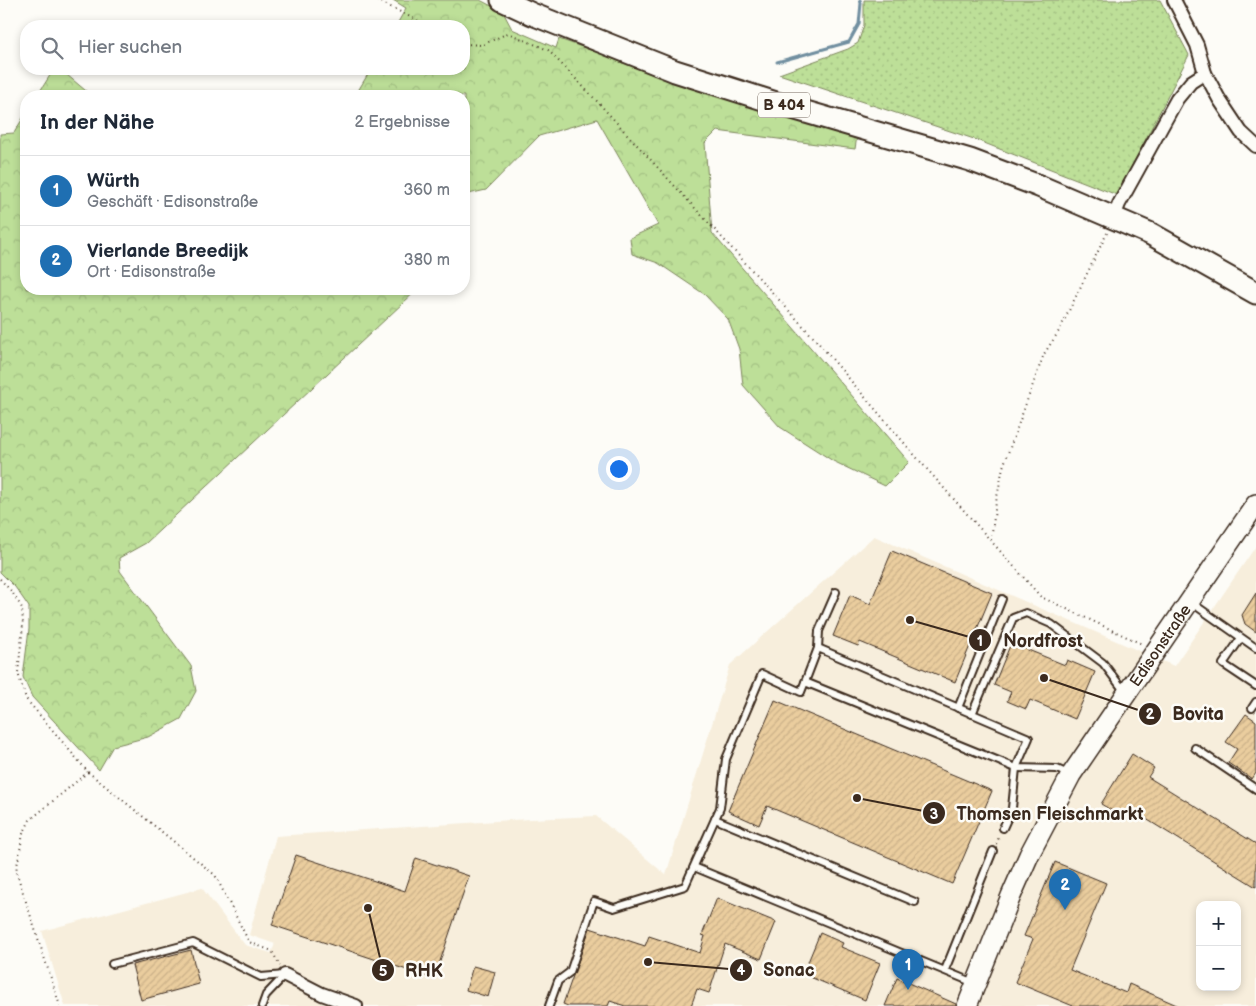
<!DOCTYPE html>
<html lang="de">
<meta charset="utf-8">
<style>
:root{--surface:#fff;--page:#f2f2f3;--text:#1f2937;--muted:#747a83;--line:#e0e1e3;--accent:#1f6fb2}
body{margin:0;font-family:"Balsamiq Sans",sans-serif;background:var(--page);color:var(--text)}
.controls{position:absolute;right:15px;bottom:15px;display:grid;overflow:hidden;border-radius:10px;box-shadow:0 2px 8px #0003}
.controls button{width:45px;height:45px;display:grid;place-items:center;padding:0;border:0;border-bottom:1px solid var(--line);background:var(--surface);color:var(--text);font:25px sans-serif}
.you{position:absolute;left:618px;top:468px;width:18px;height:18px;margin:-12px;border:4px solid #fff;border-radius:50%;background:#1a73e8;box-shadow:0 0 0 8px #1a73e833}
.badge{display:grid;place-items:center;width:32px;height:32px;border-radius:50%;background:var(--accent);color:#fff;font-size:16px;font-weight:700}
.pin{position:absolute;translate:-50% -41px;filter:drop-shadow(0 1px 2px #0008)}
.pin::after{content:'';position:absolute;top:26px;width:18px;height:15px;background:inherit;clip-path:polygon(0 0,100% 0,50% 100%)}
.list{margin:0;padding:0;list-style:none}
h2{display:flex;justify-content:space-between;align-items:center;height:65px;margin:0;padding:0 20px;font-size:21px}
h2 small{font-size:16px;font-weight:400;color:var(--muted)}
.list li{display:grid;grid-template-columns:32px 1fr auto;gap:15px;align-items:center;box-sizing:border-box;height:70px;padding:0 20px;border-top:1px solid var(--line)}
.list b{display:block;font-size:19px;white-space:nowrap}
.list p{margin:0;font-size:16px;white-space:nowrap;color:var(--muted)}
.list em{font-size:16px;font-style:normal;color:var(--muted)}
.icon{flex:none;width:28px;height:28px;fill:none;stroke:currentColor;stroke-width:2;stroke-linecap:round;stroke-linejoin:round}
.map{position:relative;flex:none;width:1256px;height:1006px;overflow:hidden}
.search{position:absolute;background:var(--surface);box-shadow:0 2px 8px #0003;left:20px;top:20px;width:450px;height:55px;display:flex;align-items:center;gap:12px;box-sizing:border-box;padding:0 18px;border-radius:20px;color:var(--muted);font-size:19px}
.panel{position:absolute;background:var(--surface);box-shadow:0 2px 8px #0003;left:20px;top:90px;width:450px;height:205px;border-radius:20px}
.map>svg:first-child{display:block}
</style>
<div class="map">
<svg width="1256" height="1006" viewBox="0 0 1256 1006">
<defs>
<pattern id="grass-dots" width="8" height="8" patternUnits="userSpaceOnUse" patternTransform="scale(1.25)"><rect width="8" height="8" fill="#bddf98"/><path d="M2 2h.1M6 6h.1" fill="none" stroke="#a3c083" stroke-width="1.8" stroke-linecap="round"/></pattern>
<pattern id="forest-crowns" width="20" height="18" patternUnits="userSpaceOnUse" patternTransform="scale(1.25)"><rect width="20" height="18" fill="#bddf98"/><path d="M2 6a3 3 0 1 1 6 0M12 15a3 3 0 1 1 6 0" fill="none" stroke="#a3c083"/></pattern>
<pattern id="building-hatch" width="6" height="6" patternUnits="userSpaceOnUse" patternTransform="scale(1.25)"><rect width="6" height="6" fill="#eacd9e"/><path d="M-1 1l2-2M0 6l6-6M5 7l2-2" fill="none" stroke="#cab088"/></pattern>
</defs>
<rect width="100%" height="100%" fill="#fdfcf7"/>
<filter id="ink" filterUnits="userSpaceOnUse"><feTurbulence type="fractalNoise" baseFrequency=".02" numOctaves="2"/><feDisplacementMap in="SourceGraphic" scale="10" xChannelSelector="R" yChannelSelector="G"/><feConvolveMatrix kernelMatrix="1 2 1 2 8 2 1 2 1" color-interpolation-filters="sRGB"/></filter>
<g filter="url(#ink)">
<path fill="#f7eedc" fill-rule="evenodd" d="M874,536l300,130 82,-120v460h-1191l-23,-75 160,-43 43,57 26,8 4,-9 -26,-9 27,-99 235,-16 85,-4 70,59 64,-210zM1200,905h37v82h-37z"/>
<path fill="url(#grass-dots)" stroke="#7c845b" d="M864,0h296l29,55 -72,140 -143,-56 -195,-65 69,-25 10,-6 6,-18z"/>
<g fill="url(#forest-crowns)" stroke="#7c845b">
<path d="M393,0h87l23,12 9,17 44,19 3,-9 218,76 80,21 -2,13 -138,-18 -12,12 7,90 197,229 -24,24 -52,-25 -53,-34 -37,-42 -4,-36 -11,-30 -24,-25 -46,-31 -26,-9 -2,-16 28,-13 -61,-106 -58,17 -53,54 -22,5v-99h-109l16,-27h93v-43h-68l10,-18z"/>
<path d="M54,69h6l32,27h-55z"/>
<path d="M26,113v176h392l-272,254 -27,15 1,13 71,95 5,25 -15,28 -33,18 -35,9 -14,24 -67,-73 -9,-20 6,-48v-22l-14,-20 -15,-15v-438l14,-1z"/>
</g>
<g fill="none" stroke-linecap="round" stroke-linejoin="round">
<path stroke="#718fa0" stroke-width="3" d="M777,62l72,-20 10,-18 2,-21 -1,-3"/>
</g>
<g fill="url(#building-hatch)" stroke="#3b2a1e">
<path d="M892,551l100,42 -37,89 -95,-40 -2,4 -25,-10 17,-41 20,9z"/>
<path d="M1256,593v39l-11,-8 -3,-9z"/>
<path d="M1011,643l54,22 2,-5 28,12 -20,47 -45,-19 -4,9 -19,-8 4,-9 -17,-7z"/>
<path d="M775,700l217,91 -40,93 -185,-78 -8,19 -31,-14z"/>
<path d="M1246,714l10,7v52l-4,6 -24,-16 9,-14 -11,-7z"/>
<path d="M1132,754l22,14 -6,9 108,67v43l-126,-78 -6,9 -23,-14z"/>
<path d="M296,855l109,36 11,-33 53,18 -35,103 -162,-54z"/>
<path d="M1055,862l51,21 -36,87 56,23 3,-9 50,22h-106l-58,-24 18,-43 -9,-3z"/>
<path d="M717,898l59,24 -15,37 -36,-15 -16,49 -12,-4 -6,17h-66l-15,-5 -2,5h-40l-5,-2 27,-76 55,18 4,-10 51,17 5,-17 -3,-1z"/>
<path d="M820,933l23,10 -2,4 39,16 -15,37 -62,-26z"/>
<path d="M191,950l8,34 -58,16 -9,-35z"/>
<path d="M473,966l22,6 -7,25 -22,-7z"/>
<path d="M897,978l59,26v2h-71z"/>
</g>
<g fill="none" stroke-linecap="round" stroke-linejoin="round">
<g stroke="#3b2a1e" stroke-width="10">
<g id="lane">
<path d="M1192,603l64,45"/>
<path d="M1241,638l-18,26 33,22"/>
<path d="M818,648l1,-17 17,-39"/>
<path d="M805,682l13,-34 211,90 -13,30 -4,40 -9,20"/>
<path d="M958,708l44,-109"/>
<path d="M1252,708l4,-6"/>
<path d="M972,714l41,-96 13,-5 25,11 52,39 22,29"/>
<path d="M1195,748l61,41"/>
<path d="M694,867l280,116"/>
<path d="M915,902l-200,-83 5,-11 6,-49 36,-85 39,18 4,-10 211,86 41,1 13,6"/>
<path d="M112,964l81,-21 68,34 24,-2"/>
<path d="M945,970l48,-119"/>
<path d="M262,1006l4,-11 19,-20"/>
<path d="M549,1006l9,-25 12,-9 24,-71 20,7 71,-22 30,-67"/>
</g>
</g>
<g stroke="#3b2a1e" stroke-width="16">
<g id="street">
<path d="M1174,0l23,45 8,28 14,26 22,33 15,14"/>
<path d="M1114,217l5,-13 58,-105 14,-17 14,-9"/>
<path d="M285,975l37,19 34,12"/>
</g>
</g>
<g stroke="#3b2a1e" stroke-width="22">
<g id="secondary">
<path id="s1" d="M967,1006l44,-110 18,-41 42,-80 185,-271"/>
</g>
</g>
<g stroke="#3b2a1e" stroke-width="25">
<path id="primary" d="M502,0l30,14 143,57 107,34 188,55 69,26 112,48 105,59"/>
</g>
<g stroke="#3b2a1e" stroke-width="2" stroke-dasharray="1 4" stroke-linecap="butt">
<path d="M377,0l51,26"/>
<path d="M464,44l18,1 26,-12 40,17 46,48 221,241 103,120 123,138 101,47"/>
<path d="M991,540l5,-38 7,-35 41,-113 15,-23 48,-98"/>
<path d="M0,579l12,13 10,16 1,17 -5,48 8,26 62,73 -58,48 -7,14 -7,37 44,135"/>
<path d="M88,772l127,103 34,67 23,9 8,15"/>
<path d="M996,844l4,-9"/>
</g>
<use href="#lane" stroke="#fdfcf7" stroke-width="6"/>
<use href="#street" stroke="#fdfcf7" stroke-width="12"/>
<use href="#secondary" stroke="#fdfcf7" stroke-width="19"/>
<use href="#primary" stroke="#fdfcf7" stroke-width="21"/>
</g>
</g>
<g text-anchor="middle" stroke-width="5" stroke-linejoin="round" paint-order="stroke">
<rect fill="#fdfcf7" stroke="#75695f" stroke-width="1" x="758" y="92.5" width="52" height="25" rx="4"/>
<g font-size="15" font-weight="bold" fill="#3b2a1e">
<text x="784" y="110">B 404</text>
</g>
<g font-size="16" fill="#3b2a1e" stroke="#fdfcf7">
<text dy="6" stroke="none"><textPath href="#s1" startOffset="411">Edisonstraße</textPath></text>
</g>
</g>
<path fill="none" stroke="#3b2a1e" stroke-width="2" d="M910 620L980 640M1044 678L1150 714M857 798L934 813M648 962L741 970M368 908L383 970"/>
<g fill="#3b2a1e" stroke="#fdfcf7" stroke-width="2">
<circle cx="910" cy="620" r="5"/>
<circle cx="1044" cy="678" r="5"/>
<circle cx="857" cy="798" r="5"/>
<circle cx="648" cy="962" r="5"/>
<circle cx="368" cy="908" r="5"/>
<circle cx="980" cy="640" r="12"/>
<circle cx="1150" cy="714" r="12"/>
<circle cx="934" cy="813" r="12"/>
<circle cx="741" cy="970" r="12"/>
<circle cx="383" cy="970" r="12"/>
</g>
<g font-size="15" text-anchor="middle" font-weight="bold" fill="#fff">
<text x="980" y="646">1</text>
<text x="1150" y="719">2</text>
<text x="934" y="819">3</text>
<text x="741" y="975">4</text>
<text x="383" y="976">5</text>
</g>
<g font-size="18" text-anchor="middle" font-weight="bold" fill="#3b2a1e" stroke="#fdfcf7" stroke-width="5" stroke-linejoin="round" paint-order="stroke">
<text x="1043" y="647">Nordfrost</text>
<text x="1198" y="720">Bovita</text>
<text x="1050" y="820">Thomsen Fleischmarkt</text>
<text x="789" y="976">Sonac</text>
<text x="424" y="977">RHK</text>
</g>
</svg>
<div class="controls">
<button>+</button>
<button>−</button>
</div>
<div class="you"></div>
<div class="pin badge" style="left:908px;top:990px">1</div>
<div class="pin badge" style="left:1065px;top:910px">2</div>
<div class="search"><svg class="icon" aria-label="search" viewBox="0 0 24 24"><circle cx="10" cy="10" r="6"/><path d="M15 15l6 6"/></svg>Hier suchen</div>
<section class="panel">
<h2>In der Nähe<small>2 Ergebnisse</small></h2>
<ul class="list">
<li><span class="badge">1</span><div><b>Würth</b><p>Geschäft · Edisonstraße</p></div><em>360 m</em></li>
<li><span class="badge">2</span><div><b>Vierlande Breedijk</b><p>Ort · Edisonstraße</p></div><em>380 m</em></li>
</ul>
</section>
</div>
